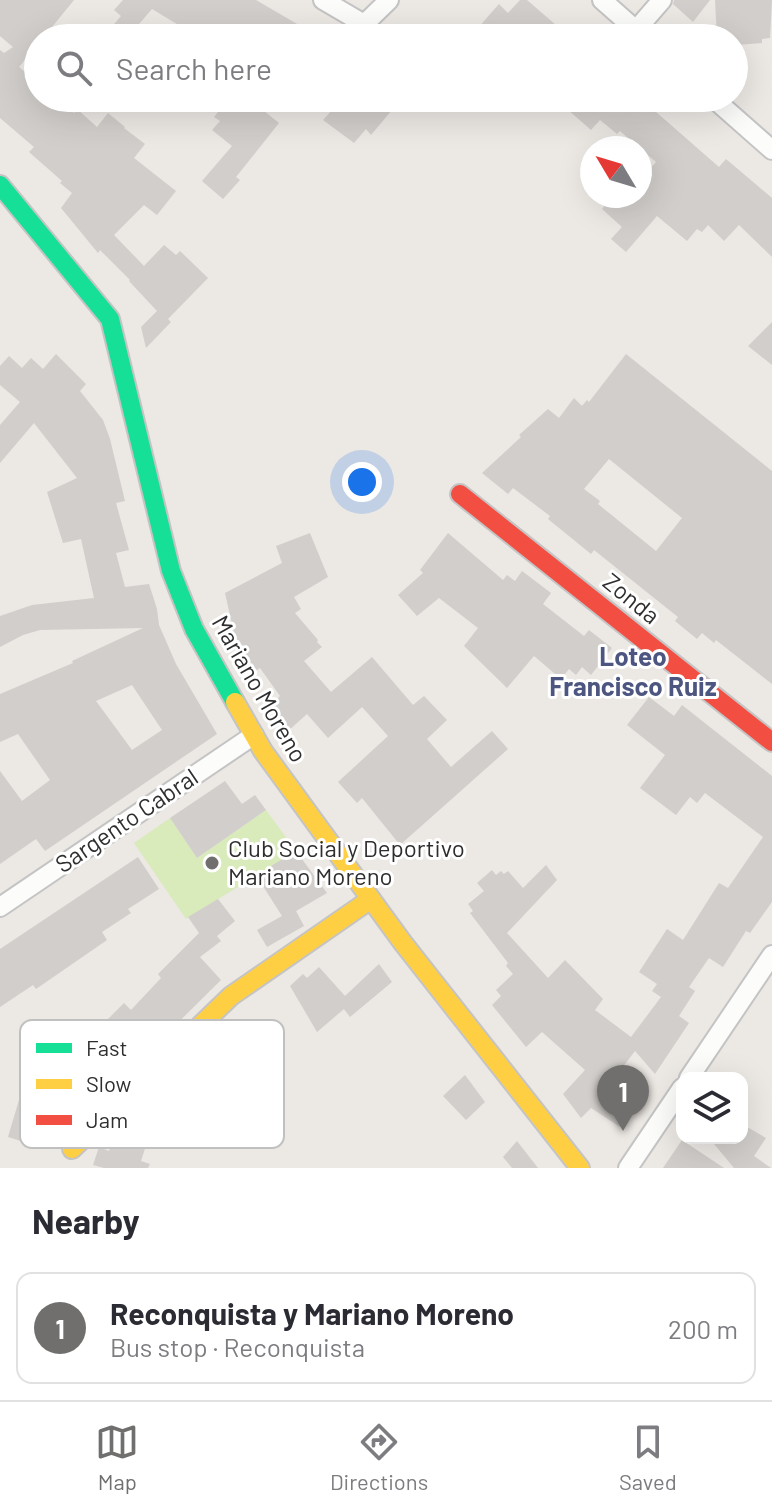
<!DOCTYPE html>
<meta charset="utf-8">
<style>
:root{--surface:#fff;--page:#f7f7f7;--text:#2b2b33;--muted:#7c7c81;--line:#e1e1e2;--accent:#706f6e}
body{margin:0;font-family:Barlow,sans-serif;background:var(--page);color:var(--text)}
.controls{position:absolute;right:24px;bottom:24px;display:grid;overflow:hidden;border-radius:16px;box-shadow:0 8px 32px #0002}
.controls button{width:72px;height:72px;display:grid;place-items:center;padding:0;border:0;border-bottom:2px solid var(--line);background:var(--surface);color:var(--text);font:40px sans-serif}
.compass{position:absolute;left:580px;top:136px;width:72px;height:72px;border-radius:50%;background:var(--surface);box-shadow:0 8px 32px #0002;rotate:308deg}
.you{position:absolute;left:362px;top:482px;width:28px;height:28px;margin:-20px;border:6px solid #fff;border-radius:50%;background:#1a73e8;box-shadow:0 0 0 12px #1a73e833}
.badge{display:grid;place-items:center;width:52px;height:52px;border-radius:50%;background:var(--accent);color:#fff;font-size:26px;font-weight:700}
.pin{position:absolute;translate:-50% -66px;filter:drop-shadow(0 2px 4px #0008)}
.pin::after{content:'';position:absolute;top:42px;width:28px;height:24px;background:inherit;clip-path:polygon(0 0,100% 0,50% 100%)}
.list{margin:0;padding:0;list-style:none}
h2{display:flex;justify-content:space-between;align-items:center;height:104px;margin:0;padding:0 32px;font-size:34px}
h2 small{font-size:26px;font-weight:400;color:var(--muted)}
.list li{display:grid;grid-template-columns:52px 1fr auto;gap:24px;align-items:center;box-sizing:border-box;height:112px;margin:0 16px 16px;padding:0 16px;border:2px solid var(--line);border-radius:16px}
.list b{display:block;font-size:30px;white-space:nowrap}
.list p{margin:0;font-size:26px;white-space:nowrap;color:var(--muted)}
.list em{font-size:26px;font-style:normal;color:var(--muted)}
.icon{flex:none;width:44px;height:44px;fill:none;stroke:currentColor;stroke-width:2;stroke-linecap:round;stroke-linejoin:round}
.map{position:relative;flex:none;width:772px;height:1168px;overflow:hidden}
.search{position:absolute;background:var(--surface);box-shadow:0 8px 32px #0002;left:24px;right:24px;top:24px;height:88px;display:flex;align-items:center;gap:20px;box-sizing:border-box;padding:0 28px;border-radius:44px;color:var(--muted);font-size:30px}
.sheet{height:232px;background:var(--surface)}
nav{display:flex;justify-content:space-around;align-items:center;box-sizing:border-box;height:112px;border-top:2px solid var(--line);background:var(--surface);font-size:22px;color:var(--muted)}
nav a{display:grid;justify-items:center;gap:4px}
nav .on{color:var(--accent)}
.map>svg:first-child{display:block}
</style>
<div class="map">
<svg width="772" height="1168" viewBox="0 0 772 1168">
<rect width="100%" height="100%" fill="#ece8e4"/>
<path fill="#d9eabb" d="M266,810l30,41 -110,68 -52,-76 36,-25 27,40z"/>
<g fill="#d1cecb" fill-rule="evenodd">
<path d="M0,0h74l-31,38h-5v6l-19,23 19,16v15h18l18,15 3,-4 20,18 11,-14 17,14 -1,1 21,16 -11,14 42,33 -19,24 -13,-10 -30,30 30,31 20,-21 12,10 4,-4 28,27 -40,41 3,3 -25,26 -5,-21 16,-16 -28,-30 1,-1 -30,-30 -2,3 -37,-45 11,-15 -12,-10 2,-2 -33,-29 5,-5 -34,-29v-68l4,3 9,-6 -13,-11z"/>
<path d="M123,0h133l65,38h-121l-48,-29 -25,29h-25l19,-22 -7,-6z"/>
<path d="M520,0h7l44,38h-102l30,-34 9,9z"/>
<path d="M674,0h36l-17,22 -20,-18z"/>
<path d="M715,0h57l-2,38 -8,1v4l-25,2v-3l-3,1v-5h-17z"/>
<path d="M229,98h19l31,25 -43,54 4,3 -17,19 -21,-18 30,-35 -20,-16 8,-9 -6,-4z"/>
<path d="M343,98h36l13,12 -21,25 -5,-6 -12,14 -31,-23z"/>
<path d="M576,98h64l79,69 7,-8 46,39v59l-33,-32 -15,16 -16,-16 -6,7 -5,-3 -10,12 -30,-25 -31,36 -15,-13 11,-12 -20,-18 11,-13h27v-16l16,-18 -36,-31 -3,3 -17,-14 -9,10 -24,-21z"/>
<path d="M772,322v43l-24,-19z"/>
<path d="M56,354l30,30 -6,7 23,29 7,19 15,62 -9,2 13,47 -13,3 9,34 24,-3 8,25 2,16 17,39 41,70 -172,117 -9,-12 -36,25v-93l22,30 28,-21 -32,-46 -18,8v-48l73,-31 -1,-2 71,-33 -103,2 -17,5 -23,12v-31l32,-11 62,-7 -13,-59 -18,4 -16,-51 30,-14 -43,-55 -34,40v-38l20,-23 -20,-17v-19l9,-10 13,12 9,-10 12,11zM132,685l30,45 -30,20 -36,-49z"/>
<path d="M626,354l146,117v213l-56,-44 -2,3 -12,-10 -5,6 -22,-18 3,-4 -84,-67 -3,4 -43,-35 2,-3 -37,-28 -5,6 -26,-21 39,-36 -2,-2 29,-26 11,9 15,-20 8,8 5,-6 2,2zM609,459l73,59 -26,33 -58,-47 2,-3 -16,-12z"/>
<path d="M310,533l18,44 -34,20 7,12 -6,4 23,27 -1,2 5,5 -18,14 27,31 41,-35 41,48 11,-9 23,24 -20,19 24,28 41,-36 16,18 -108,96 -38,-47 -5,5 -19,-21 50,-46 -26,-29 -34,31 -21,-24 -19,17 -16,-27 8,-8 -20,-28 -6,4 -18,-30 -11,-49 57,-30 -6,-17z"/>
<path d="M448,533l55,47 4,-5 8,6 7,-10 29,22 -8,11 41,32 5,-6 23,18 -21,27 -9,-8 -6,8 -7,-6 -8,10 -27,-23 -27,32 -43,-42 14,-18 -39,-30 -22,18 -19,-21 25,-22 -3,-3z"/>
<path d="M649,697l25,19 8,-11 90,71v126l-22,31 -4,-2 -23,36 -14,-9 -20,29 6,4 -16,25 10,7 -34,51 -20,-23 -29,38 27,18 -13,20 -29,-19 -10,10 -18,-24 22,-24 -43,-38 -16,15 -34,-42 9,-9 -5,-6 17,-16 -7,-8 2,-3 -38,-50 3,-2 -5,-7 16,-13 -7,-8 15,-13 4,5 5,-4 3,3 4,-3 15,17 23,-23 11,15 -50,53 41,45 17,-18 38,39 -8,11 36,27 30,-40 -9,-6 5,-7 -18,-12 28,-43 16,11 36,-57 9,5 35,-51 -58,-44 -8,10 -7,-6 -14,18 -36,-27 25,-33 -38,-30z"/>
<path d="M225,781l17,23 13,-9 11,15 -69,48 -27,-40z"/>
<path d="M296,851l31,42 -31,18 8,15 -37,21 -10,-17 25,-14 -26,-41z"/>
<path d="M138,857l21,32 -31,20 3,4 -29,19 5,8 -71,49 -3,-4 -33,22v-58z"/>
<path d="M218,899l17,22 -18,15 4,5 -21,16 21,23 -96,95 -5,-5 -35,42 -15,-13 -11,34 -8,-2 -5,18 -38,-12 11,-37 13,4 3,-11 8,3 39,-46 -2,-3 44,-44 7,7 30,-32 -3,-4 41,-41 -11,-16z"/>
<path d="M379,964l13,18 -42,35 -6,-8 -27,23 -27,-46 13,-12 4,4 12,-11 26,29z"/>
<path d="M465,1075l20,27 -19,18 -23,-24z"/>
<path d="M742,1124l24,14 -12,18 17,12h-37l-25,-30h33z"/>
<path d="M121,1130l27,9 -7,22 9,3 -2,4h-44l-11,-3 6,-18 10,4 5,-15z"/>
<path d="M682,1140l42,28h-61z"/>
<path d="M517,1141l21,27h-26l-9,-11z"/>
</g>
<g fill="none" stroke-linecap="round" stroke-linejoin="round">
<g stroke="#c5c4c5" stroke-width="22">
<g id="street">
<path d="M323,0l41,24"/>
<path d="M602,0l43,38"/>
<path d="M636,30l26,-30"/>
<path d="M350,38l39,-38"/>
<path d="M713,98l59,52"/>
<path d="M0,907l254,-172"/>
<path d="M689,1078l83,-123"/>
<path d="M628,1168l54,-80"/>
</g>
</g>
<g stroke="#c5c4c5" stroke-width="22">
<path id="fast" d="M0,185l110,134 61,252 23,58 41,73"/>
</g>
<g stroke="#c5c4c5" stroke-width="22">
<g id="slow">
<path d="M235,702l28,49 140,192 177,225"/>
<path d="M72,1149l159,-153 140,-97"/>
</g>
</g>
<g stroke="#c5c4c5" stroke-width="22">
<path id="jam" d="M460,494l312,248"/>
</g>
<use href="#street" stroke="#fcfcfb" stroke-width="18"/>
<use href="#fast" stroke="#16e098" stroke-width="18"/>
<use href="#slow" stroke="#ffcf43" stroke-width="18"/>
<use href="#jam" stroke="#f24e42" stroke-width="18"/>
</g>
<circle fill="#706f6e" stroke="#fff" stroke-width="3" cx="212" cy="863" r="8"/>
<g text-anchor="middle" stroke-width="6" stroke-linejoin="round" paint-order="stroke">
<g font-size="24" fill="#2e2e2e" stroke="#fff">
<text transform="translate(631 599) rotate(39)" y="8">Zonda</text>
<text transform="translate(259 689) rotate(60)" y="8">Mariano Moreno</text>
<text transform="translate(127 821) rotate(-34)" y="8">Sargento Cabral</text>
</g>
<g font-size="24" fill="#2e2e2e" stroke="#fff" text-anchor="start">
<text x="228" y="857">Club Social y Deportivo<tspan x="228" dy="28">Mariano Moreno</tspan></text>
</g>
<g font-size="26" font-weight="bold" fill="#4d5680" stroke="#fff">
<text x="633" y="666">Loteo<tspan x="633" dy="30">Francisco Ruiz</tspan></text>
</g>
</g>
<rect x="20" y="1020" width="264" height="128" rx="12" fill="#fff" stroke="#c0c0c0" stroke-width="2"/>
<rect x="36" y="1043" width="36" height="10" fill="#16e098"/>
<rect x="36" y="1079" width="36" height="10" fill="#ffcf43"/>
<rect x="36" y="1115" width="36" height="10" fill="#f24e42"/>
<g font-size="22" fill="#2e2e2e">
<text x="86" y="1056">Fast</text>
<text x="86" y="1092">Slow</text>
<text x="86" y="1128">Jam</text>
</g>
</svg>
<div class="controls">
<button><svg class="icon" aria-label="layers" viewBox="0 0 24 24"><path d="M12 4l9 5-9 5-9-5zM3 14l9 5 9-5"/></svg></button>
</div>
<svg class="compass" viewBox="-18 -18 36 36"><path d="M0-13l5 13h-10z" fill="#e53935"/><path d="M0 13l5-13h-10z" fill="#7c7c81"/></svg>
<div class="you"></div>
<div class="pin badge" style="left:623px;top:1131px">1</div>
<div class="search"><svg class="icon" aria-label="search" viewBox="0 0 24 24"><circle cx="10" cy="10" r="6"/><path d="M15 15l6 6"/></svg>Search here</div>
</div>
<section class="sheet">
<h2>Nearby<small></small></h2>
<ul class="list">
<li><span class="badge">1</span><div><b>Reconquista y Mariano Moreno</b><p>Bus stop · Reconquista</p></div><em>200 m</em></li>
</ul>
</section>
<nav>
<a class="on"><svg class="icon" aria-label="map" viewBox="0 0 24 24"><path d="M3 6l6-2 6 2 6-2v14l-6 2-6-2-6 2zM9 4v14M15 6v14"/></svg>Map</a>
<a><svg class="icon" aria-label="directions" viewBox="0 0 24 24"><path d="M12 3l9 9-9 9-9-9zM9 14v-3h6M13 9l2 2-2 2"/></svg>Directions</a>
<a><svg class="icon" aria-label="saved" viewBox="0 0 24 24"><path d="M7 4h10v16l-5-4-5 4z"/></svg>Saved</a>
</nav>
